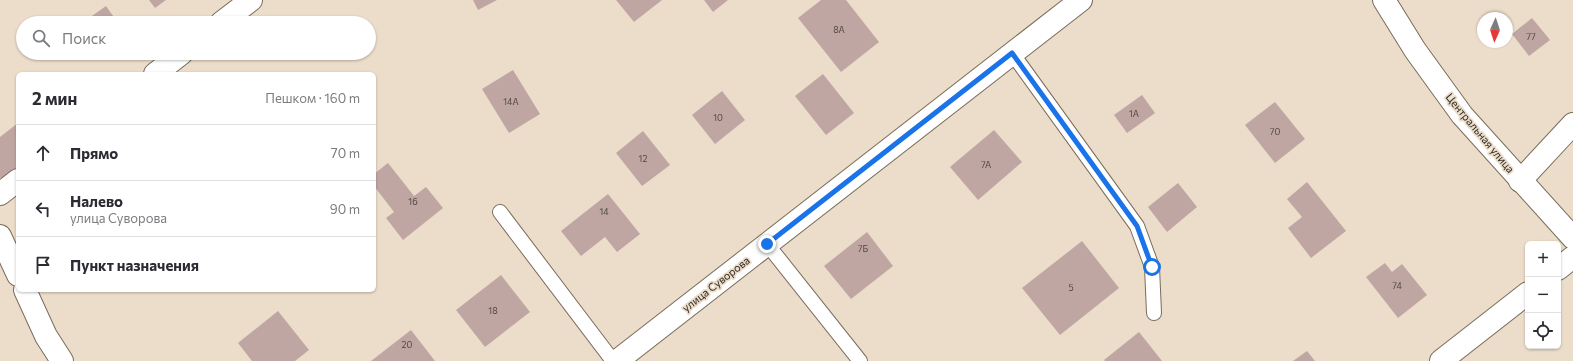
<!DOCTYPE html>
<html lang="ru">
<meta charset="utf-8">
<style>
:root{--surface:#fff;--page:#f7f7f7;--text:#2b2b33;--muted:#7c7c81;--line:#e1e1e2}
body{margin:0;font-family:Commissioner,sans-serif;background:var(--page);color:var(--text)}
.controls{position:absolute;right:12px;bottom:12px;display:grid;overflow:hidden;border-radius:6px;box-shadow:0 1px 3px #0004}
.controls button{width:36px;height:36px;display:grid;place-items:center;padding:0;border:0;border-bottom:1px solid var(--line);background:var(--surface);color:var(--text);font:20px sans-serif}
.compass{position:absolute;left:1477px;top:12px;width:36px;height:36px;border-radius:50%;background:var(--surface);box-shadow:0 1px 3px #0004;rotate:183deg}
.stop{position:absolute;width:12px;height:12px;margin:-9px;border:3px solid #1a73e8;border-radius:50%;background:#fff}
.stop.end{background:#1a73e8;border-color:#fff;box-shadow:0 1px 4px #0008}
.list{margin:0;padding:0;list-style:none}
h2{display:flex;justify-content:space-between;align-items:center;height:52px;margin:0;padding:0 16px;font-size:17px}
h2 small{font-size:13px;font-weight:400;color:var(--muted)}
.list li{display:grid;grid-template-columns:26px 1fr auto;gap:12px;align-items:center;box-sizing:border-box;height:56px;padding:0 16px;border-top:1px solid var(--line)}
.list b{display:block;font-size:15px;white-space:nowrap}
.list p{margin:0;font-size:13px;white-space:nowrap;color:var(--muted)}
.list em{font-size:13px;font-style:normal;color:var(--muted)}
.icon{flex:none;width:22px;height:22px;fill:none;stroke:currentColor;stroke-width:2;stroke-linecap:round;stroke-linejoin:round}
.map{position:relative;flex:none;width:1573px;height:361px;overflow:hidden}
.search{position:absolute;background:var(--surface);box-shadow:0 1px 3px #0004;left:16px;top:16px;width:360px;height:44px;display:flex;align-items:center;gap:10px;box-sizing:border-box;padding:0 14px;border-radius:22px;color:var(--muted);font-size:15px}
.panel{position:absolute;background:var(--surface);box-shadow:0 1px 3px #0004;left:16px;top:72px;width:360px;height:220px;border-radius:6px}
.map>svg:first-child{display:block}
</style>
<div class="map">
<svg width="1573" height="361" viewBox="0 0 1573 361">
<rect width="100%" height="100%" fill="#ecddca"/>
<g fill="#bfa6a3">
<path d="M149,0h17l-11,8z"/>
<path d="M473,0h24l-19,10z"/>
<path d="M616,0h46l-28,22z"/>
<path d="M704,0h24l-15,12z"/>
<path d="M821,0h25l33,42 -38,30 -43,-54z"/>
<path d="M106,6l12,17h-36z"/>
<path d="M1532,18l18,22 -21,16 -17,-22z"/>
<path d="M75,53h15l-10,7z"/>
<path d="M513,70l27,44 -31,19 -27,-44z"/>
<path d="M823,74l31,39 -28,22 -31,-39z"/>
<path d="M722,91l23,29 -30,24 -23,-29z"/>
<path d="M1142,95l13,18 -28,20 -13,-18z"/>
<path d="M1275,102l30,37 -30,24 -30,-38z"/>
<path d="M18,123v45l-15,12 -3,-3v-40z"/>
<path d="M994,130l28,32 -44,38 -28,-33z"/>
<path d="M643,131l27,34 -28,21 -26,-33z"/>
<path d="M388,163l26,33 12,-9 17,21 -40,32 -17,-22 8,-6 -20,-26v-12z"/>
<path d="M1307,182l39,49 -35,27 -23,-30 14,-11 -15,-18z"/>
<path d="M1178,183l19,24 -30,25 -19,-25z"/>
<path d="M608,194l32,40 -23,18 -12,-15 -24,19 -20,-25z"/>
<path d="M867,232l26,34 -42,33 -27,-33z"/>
<path d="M1082,241l37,47 -59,47 -38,-47z"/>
<path d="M1385,263l7,9 10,-8 25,31 -29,23 -32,-41z"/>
<path d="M501,275l29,37 -45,35 -29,-37z"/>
<path d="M278,311l31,39 -14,11h-43l-14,-18z"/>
<path d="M411,330l24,31h-64z"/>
<path d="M1139,332l23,29h-57l-1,-1z"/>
<path d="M1307,351l8,10h-22z"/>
</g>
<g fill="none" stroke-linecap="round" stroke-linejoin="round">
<g stroke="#796c5b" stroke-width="16">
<g id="service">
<path d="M1012,53l125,173 15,41 2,46"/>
<path d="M500,212l113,149"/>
<path d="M767,244l93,117"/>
</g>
</g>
<g stroke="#796c5b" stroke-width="24">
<g id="minor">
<path d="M221,23l30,-23"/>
<path d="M155,74l27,-21"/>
<path d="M1520,181l53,-57"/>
<path d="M0,194l18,-14"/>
<path d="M0,236l18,39"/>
<path d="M1558,269l15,-12"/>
<path d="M25,290l21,46 16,25"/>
<path d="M617,361l464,-361"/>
<path d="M1441,361l87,-68"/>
</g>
</g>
<g stroke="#796c5b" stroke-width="24">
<path id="tertiary" d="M1384,0l31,50 47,65 111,123"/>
</g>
<use href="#service" stroke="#fff" stroke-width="14"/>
<use href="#minor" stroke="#fff" stroke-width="22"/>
<use href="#tertiary" stroke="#fff" stroke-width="22"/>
</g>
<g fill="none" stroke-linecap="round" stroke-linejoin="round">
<path stroke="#1a73e8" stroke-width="5" d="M767,244l245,-191 125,173 15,41"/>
</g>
<g text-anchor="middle" stroke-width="3.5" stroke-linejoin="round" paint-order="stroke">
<g font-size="9" fill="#524842">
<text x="839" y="33">8А</text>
<text x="1531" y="40">77</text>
<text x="511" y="105">14А</text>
<text x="1134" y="117">1А</text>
<text x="718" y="121">10</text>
<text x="1275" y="135">70</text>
<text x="643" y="162">12</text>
<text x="986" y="168">7А</text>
<text x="413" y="205">16</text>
<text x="604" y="215">14</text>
<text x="863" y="252">7Б</text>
<text x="1397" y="289">74</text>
<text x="1071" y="291">5</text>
<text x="493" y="314">18</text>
<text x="407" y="348">20</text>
</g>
<g font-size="11" fill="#2e2921" stroke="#ecddca">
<text transform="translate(1480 133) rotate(50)" y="4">Центральная улица</text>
<text transform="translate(716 284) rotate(-38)" y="4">улица Суворова</text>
</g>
</g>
</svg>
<div class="controls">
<button>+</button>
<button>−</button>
<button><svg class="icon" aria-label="locate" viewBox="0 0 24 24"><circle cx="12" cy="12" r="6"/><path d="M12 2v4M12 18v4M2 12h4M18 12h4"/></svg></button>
</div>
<svg class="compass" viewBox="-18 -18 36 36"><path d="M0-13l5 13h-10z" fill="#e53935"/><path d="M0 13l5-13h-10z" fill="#7c7c81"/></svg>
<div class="stop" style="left:1152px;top:267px"></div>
<div class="stop end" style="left:767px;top:244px"></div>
<div class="search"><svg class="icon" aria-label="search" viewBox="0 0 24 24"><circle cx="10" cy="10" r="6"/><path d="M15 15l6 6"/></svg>Поиск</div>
<section class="panel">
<h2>2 мин<small>Пешком · 160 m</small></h2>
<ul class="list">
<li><svg class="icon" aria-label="ahead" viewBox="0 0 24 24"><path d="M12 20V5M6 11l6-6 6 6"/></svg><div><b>Прямо</b></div><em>70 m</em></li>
<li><svg class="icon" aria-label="left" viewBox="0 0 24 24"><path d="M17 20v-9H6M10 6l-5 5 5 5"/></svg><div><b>Налево</b><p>улица Суворова</p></div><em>90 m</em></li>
<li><svg class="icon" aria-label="arrive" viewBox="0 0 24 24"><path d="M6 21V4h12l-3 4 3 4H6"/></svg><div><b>Пункт назначения</b></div></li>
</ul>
</section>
</div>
